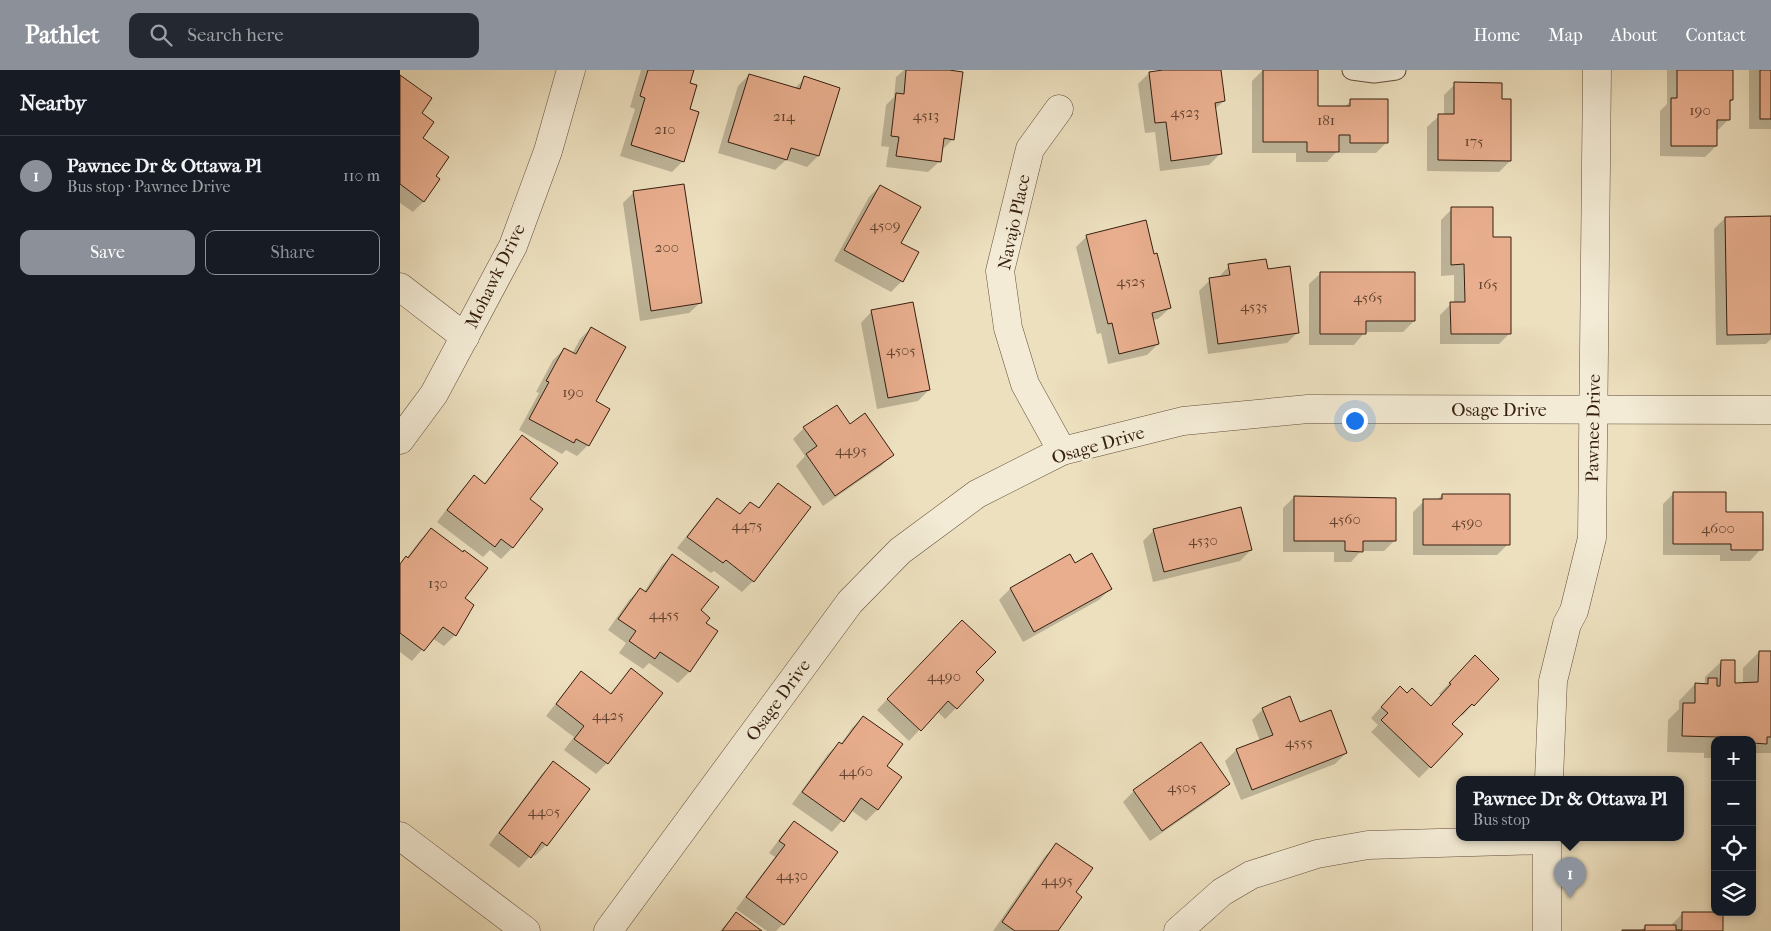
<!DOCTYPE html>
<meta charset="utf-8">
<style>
:root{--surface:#171b24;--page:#242831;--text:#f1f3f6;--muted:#9ea1a6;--line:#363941;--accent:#8c9099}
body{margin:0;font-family:"IM FELL French Canon",serif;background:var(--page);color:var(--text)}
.controls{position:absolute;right:15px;bottom:15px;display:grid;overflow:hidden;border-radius:10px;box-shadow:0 2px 8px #0003}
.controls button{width:45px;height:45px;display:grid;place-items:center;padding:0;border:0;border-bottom:1px solid var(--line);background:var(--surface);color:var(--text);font:25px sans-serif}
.you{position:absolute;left:954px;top:350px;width:18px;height:18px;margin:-12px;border:4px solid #fff;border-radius:50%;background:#1a73e8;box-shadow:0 0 0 8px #1a73e833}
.badge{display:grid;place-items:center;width:32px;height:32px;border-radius:50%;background:var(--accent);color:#fff;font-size:16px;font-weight:700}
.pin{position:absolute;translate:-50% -41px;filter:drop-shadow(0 1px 2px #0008)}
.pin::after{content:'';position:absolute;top:26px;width:18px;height:15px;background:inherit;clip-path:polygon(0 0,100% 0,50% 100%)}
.popup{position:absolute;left:1056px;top:706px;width:228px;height:65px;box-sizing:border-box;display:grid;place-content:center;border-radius:10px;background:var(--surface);filter:drop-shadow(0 1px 4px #0005);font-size:16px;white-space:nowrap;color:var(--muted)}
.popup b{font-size:19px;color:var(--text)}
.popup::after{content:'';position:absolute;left:50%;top:100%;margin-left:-10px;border:10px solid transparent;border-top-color:var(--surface)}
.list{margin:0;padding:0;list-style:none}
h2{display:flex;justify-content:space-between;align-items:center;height:65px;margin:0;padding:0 20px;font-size:21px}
h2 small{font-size:16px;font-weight:400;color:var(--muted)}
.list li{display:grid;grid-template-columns:32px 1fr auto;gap:15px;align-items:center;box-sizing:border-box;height:80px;padding:0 20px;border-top:1px solid var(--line)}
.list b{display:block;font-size:19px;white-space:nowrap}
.list p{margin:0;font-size:16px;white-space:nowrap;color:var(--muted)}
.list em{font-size:16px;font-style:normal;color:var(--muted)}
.actions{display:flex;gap:10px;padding:15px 20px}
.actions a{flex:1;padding:11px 0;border:1px solid var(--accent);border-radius:10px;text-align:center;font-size:18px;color:var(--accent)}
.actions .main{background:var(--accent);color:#fff}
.icon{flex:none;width:28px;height:28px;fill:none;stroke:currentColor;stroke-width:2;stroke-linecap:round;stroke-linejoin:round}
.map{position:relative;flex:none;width:1371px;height:861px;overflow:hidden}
header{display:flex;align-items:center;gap:30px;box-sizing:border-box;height:70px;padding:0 25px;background:var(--accent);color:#fff}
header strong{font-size:24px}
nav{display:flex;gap:28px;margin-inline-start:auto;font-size:18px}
.search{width:350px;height:45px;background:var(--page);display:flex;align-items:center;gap:12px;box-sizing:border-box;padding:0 18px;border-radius:10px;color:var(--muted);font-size:19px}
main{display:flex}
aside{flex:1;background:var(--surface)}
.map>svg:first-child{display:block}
</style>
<header>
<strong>Pathlet</strong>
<div class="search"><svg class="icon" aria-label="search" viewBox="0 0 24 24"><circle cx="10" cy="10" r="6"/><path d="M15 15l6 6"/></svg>Search here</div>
<nav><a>Home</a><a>Map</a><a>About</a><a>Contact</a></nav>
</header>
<main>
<aside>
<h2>Nearby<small></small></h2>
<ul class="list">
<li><span class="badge">1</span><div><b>Pawnee Dr &amp; Ottawa Pl</b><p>Bus stop · Pawnee Drive</p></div><em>110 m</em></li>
</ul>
<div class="actions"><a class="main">Save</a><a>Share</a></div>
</aside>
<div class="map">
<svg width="1371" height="861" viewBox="0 0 1371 861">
<rect width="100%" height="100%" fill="#ede0bf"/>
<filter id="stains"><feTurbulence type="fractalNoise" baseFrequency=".004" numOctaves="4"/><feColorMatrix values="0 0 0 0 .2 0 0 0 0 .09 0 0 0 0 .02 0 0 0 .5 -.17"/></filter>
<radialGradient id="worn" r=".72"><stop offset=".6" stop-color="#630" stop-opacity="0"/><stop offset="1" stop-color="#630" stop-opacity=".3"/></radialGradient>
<g fill="#0003">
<path d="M241,0h52l-5,14v26l-5,51 -11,11 -52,-16 15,-47 -5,-2z"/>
<path d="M504,0h35l14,69 -11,11 -2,11 -12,11 -42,-5 3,-20 -8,-1 5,-41 8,-8 2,-20z"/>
<path d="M773,0h47l4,31 -9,8 5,45 -11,11 -49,6 -5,-39 -10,1 -7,-49 11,-11z"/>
<path d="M863,0h54v38l27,-1 7,-6 36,41 -11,11h-37v-4l-12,13h-31v-9h-44v-72z"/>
<path d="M1267,0h65v30l-3,3v16l-11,11h-2v16l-11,11 -45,-1v-45l7,-7z"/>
<rect x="1349" y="0" width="22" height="59"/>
<path d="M349,5l45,14 11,-11 13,78 -11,11 -21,-7 -11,10 -57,-17 20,-67z"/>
<path d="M0,7l34,99 -10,25 -11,11 -13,-9z"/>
<path d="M1055,14l46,16 9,61 -11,11 -72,-1v-44l12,-11h5v-21z"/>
<path d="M480,116l22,95 -11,11 -57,-31 35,-64z"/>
<path d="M234,122l67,110 -12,11 -49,8 -17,-118z"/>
<path d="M1052,139l40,29 18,95 -11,11h-59v-29l11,-11h3v-29l-13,1v-56z"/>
<path d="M1325,148h46v121l-5,5 -50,1 -2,-116z"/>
<path d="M687,166l66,19 17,53 -12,11 -6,1 6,24 -11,11 -39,9 -7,-31 -4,1 -21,-87z"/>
<path d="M829,196l38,5 31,61 -11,11 -79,11 -9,-63 11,-11 8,-2z"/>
<path d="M921,203l93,48 -11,11h-38l-11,13h-45v-61z"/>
<path d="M472,241l57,79 -11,11 -41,8 -16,-86z"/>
<path d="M191,258l3,74 -6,43 -11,11 -11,-6 -4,4 -43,-24 20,-37 -3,-1 17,-32 11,-11 8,5 8,-15z"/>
<path d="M449,356l43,29 -11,11 -58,40 -27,-40 9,-10 -12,-17 11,-11z"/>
<path d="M122,367l6,63 13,10 -29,38 -11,11 -11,-9 -7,7 -46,-35 26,-34 11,-11 10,7 28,-36z"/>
<path d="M378,415l-25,96 -11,11 -28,-21 -3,2 -34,-25 30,-38 11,-11 20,16 12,-12 7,6z"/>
<path d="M1274,423l51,20 36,36 -11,12h-30v-6h-57v-51z"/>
<path d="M1042,425l66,49 -11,11h-84v-43l11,-11h12z"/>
<path d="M894,427h47v2l54,41 -11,11h-23l-10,11h-17v-10h-51v-44z"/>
<path d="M31,459l32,24v46l10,7 -18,29 -11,11 -12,-8 -20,23 -12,-9v-88l6,-5 14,-19z"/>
<path d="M754,460l97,20 -11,11 -87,21 -10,-41z"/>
<path d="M272,485l28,55 5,13 11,8 -27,41 -11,11 -29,-20 -6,6 -24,-16 7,-10 -18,-13 21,-30 11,-11 4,3 17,-26z"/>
<path d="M670,486l4,8 36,25 -11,11 -76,42 -24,-42 11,-11z"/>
<path d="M551,562l24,41 -19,35 -11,11 -8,-8 -28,30 -32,-31z"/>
<path d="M1359,582h12v101h-15l-4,3v-16h-37v18h-11v-5l-37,-1 1,-32 11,-11v-8l16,-17 8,1 2,-3v-5l17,-16 11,23 10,1v-17z"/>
<path d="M1064,598l33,11 -35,37 -2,-2 -9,10 -21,43 -11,11 -48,-46 7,-7 -7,-7 18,-20 18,-4 23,13 11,-11 -2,-2z"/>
<path d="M231,600l-24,93 -11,11 -32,-24 10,-13 -28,-21 25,-32 11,-11 28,21z"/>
<path d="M863,639l36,15 47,29 -11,11 -94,36 -16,-39 11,-11 24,-9 -8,-21z"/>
<path d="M463,647l22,49 15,11 -23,33 -11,11 -15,-11 -19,22 -40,-28 36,-50 11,-11 1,2 12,-17z"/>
<path d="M153,693l35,26 -42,56 -11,11 -3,-2 -13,14 -30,-23 53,-71z"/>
<path d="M828,714l-11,11 -67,46 -27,-39 11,-11z"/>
<path d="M395,752l-12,102 -7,7h-9l-31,-22 39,-52 -6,-4 15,-20z"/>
<path d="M656,775l18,48 -17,38h-64l52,-75z"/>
<path d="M336,843l24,18h-40z"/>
<path d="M1283,843l38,18h-99h19l4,-5 27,1v-3z"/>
</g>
<g fill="#e8ae8e" stroke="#361e0f">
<path d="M248,0h46l-4,13 7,2 -7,24 9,3 -15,50 -53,-17 14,-47 -5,-2z"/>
<path d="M506,0h43l14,2 -9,68 -10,-2 -3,24 -45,-6 3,-19 -8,-1 5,-43 8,1z"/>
<path d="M763,0h58l4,31 -10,2 7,51 -51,7 -5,-39 -11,1 -6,-51z"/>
<path d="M863,0h55v36h32v-7h38v44h-38v-8h-11v17h-32v-10h-44z"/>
<path d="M1277,0h56v30h-3v20h-13v26h-46v-48h6z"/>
<rect x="1360" y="0" width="11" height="49"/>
<path d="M349,4l51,15 4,-13 36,12 -21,68 -28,-8 -4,12 -59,-18z"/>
<path d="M0,5l32,23 -10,15 12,9 -11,16 26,19 -13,19 4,3 -16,23 -24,-18z"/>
<path d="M1054,12l48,1v16h9v62l-73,-1v-46h16z"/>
<path d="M284,114l18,119 -51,8 -18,-120z"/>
<path d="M480,115l41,22 -20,36 18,9 -16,30 -59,-32z"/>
<path d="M1051,137h42v30h18v97h-60l-1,-32h15l-1,-38 -13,1z"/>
<path d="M1371,146v118l-44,1 -2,-118z"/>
<path d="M746,150l8,34 3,-1 14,55 -19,5 7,31 -40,10 -7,-31 -4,1 -22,-89z"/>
<path d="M866,189l2,10 22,-3 9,67 -81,11 -9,-66 21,-3 -2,-11z"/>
<path d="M920,202h95v49h-49v13h-46z"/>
<path d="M513,232l17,88 -42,8 -17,-88z"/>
<path d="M191,257l35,20 -30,54 14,8 -21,37 -13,-7 -2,4 -45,-24 20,-37 -3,-1 18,-33 12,6z"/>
<path d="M437,335l13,19 15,-11 29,42 -59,41 -29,-42 11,-8 -14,-19z"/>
<path d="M122,365l36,28 -28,36 13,10 -30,39 -12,-9 -6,8 -48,-37 27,-35 11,9z"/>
<path d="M378,413l33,24 -57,75 -28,-22 -3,3 -36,-26 30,-39 23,16 10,-12 9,6z"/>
<path d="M1273,422h53v20h37v38h-32v-6h-58z"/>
<path d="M1042,424h68v51h-87v-46h19z"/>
<path d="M894,426l102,2v43h-33v11l-18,-1v-10h-51z"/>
<path d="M841,437l11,43 -88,22 -11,-43z"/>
<path d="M31,458l32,24 1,-2 24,18 -23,30 9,7 -18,31 -13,-9 -19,24 -24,-18v-69l6,-8 2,2z"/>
<path d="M692,483l20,36 -78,43 -24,-44 60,-34 5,9z"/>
<path d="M272,484l47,33 -18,23 9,8 -4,5 12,8 -28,41 -30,-20 -5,7 -26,-18 7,-10 -18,-12 22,-31 6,4z"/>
<path d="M562,550l34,32 -20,20 8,8 -27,29 -9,-8 -27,30 -34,-32z"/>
<path d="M1359,581h12v86h-4v7l-15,-1v-3h-33v-3l-37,-1 1,-33h12v-20l13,1v-6h9v8h3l1,-26h14v23l23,-1z"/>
<path d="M1075,585l24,24 -25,27 -2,-2 -20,20 11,10 -32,34 -50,-48 7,-7 -7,-6 19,-21 7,7 5,-5 19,18 20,-22 -2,-1z"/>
<path d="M231,598l32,25 -55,71 -34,-25 10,-13 -28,-22 25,-33 30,23z"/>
<path d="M890,626l10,26 31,-12 16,43 -95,37 -16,-41 37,-14 -11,-27z"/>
<path d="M463,646l40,28 -16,22 15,11 -24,33 -17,-12 -17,24 -42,-30 37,-50 3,2z"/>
<path d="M801,672l29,42 -68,47 -29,-41z"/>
<path d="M153,691l37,28 -43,57 -5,-4 -11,16 -32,-25z"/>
<path d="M394,751l44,31 -54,73 -38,-28 39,-52 -6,-4z"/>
<path d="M656,773l37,25 -17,24 6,5 -24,34h-43l-13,-9z"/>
<path d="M336,842l26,19h-40z"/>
<path d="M1282,842h41v19h-101v-1h23v-5h31v5h6z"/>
</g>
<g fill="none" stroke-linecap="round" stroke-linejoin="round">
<g stroke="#644e3b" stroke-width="21">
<path id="lane" d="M952,0l22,3 22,-3"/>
</g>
<g stroke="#644e3b" stroke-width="29">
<g id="street">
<path d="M659,39l-29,40 -30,122 8,57 17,56 37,67"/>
<path d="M0,217l65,50"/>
<path d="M0,370l34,-46 79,-148 35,-95 23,-81"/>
<path d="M1149,709l4,-98 14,-57 7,-13 18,-73 5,-468"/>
<path d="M0,766l126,95"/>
<path d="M1147,767v94"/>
<path d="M208,861l242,-329 50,-51 77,-57 85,-43 121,-30 125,-12 463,1"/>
<path d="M778,861l44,-39 29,-17 66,-21 51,-9 179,-5"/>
</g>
</g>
<use href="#lane" stroke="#f3ebd5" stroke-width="19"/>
<use href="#street" stroke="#f3ebd5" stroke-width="28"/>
</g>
<g text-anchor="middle" stroke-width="5" stroke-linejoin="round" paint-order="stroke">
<g font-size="15" fill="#62422f">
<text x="1300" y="45">190</text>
<text x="785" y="47">4523</text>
<text x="526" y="50">4513</text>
<text x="384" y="51">214</text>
<text x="926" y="55">181</text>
<text x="265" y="64">210</text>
<text x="1074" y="76">175</text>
<text x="485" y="160">4509</text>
<text x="267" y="182">200</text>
<text x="731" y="216">4525</text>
<text x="1088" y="219">165</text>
<text x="968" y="232">4565</text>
<text x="854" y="241">4535</text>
<text x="501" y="285">4505</text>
<text x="173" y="327">190</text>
<text x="451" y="385">4495</text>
<text x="945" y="454">4560</text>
<text x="1067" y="457">4590</text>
<text x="347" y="460">4475</text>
<text x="1318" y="463">4600</text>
<text x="803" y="475">4530</text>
<text x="38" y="518">130</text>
<text x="264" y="549">4455</text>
<text x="544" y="611">4490</text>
<text x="208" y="650">4425</text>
<text x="899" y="677">4555</text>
<text x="456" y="706">4460</text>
<text x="782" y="722">4505</text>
<text x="144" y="746">4405</text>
<text x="392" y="810">4430</text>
<text x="657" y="815">4495</text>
</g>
<g font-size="18" fill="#361e0f" stroke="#f3ebd5">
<text transform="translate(614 152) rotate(-78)" y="6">Navajo Place</text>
<text transform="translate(95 206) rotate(-64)" y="6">Mohawk Drive</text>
<text x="1099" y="346">Osage Drive</text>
<text transform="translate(1193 358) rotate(-89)" y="6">Pawnee Drive</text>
<text transform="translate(698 375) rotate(-16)" y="6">Osage Drive</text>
<text transform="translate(378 630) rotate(-54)" y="6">Osage Drive</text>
</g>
</g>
<rect width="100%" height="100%" filter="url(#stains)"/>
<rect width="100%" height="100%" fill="url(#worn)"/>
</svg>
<div class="controls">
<button>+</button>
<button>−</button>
<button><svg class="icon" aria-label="locate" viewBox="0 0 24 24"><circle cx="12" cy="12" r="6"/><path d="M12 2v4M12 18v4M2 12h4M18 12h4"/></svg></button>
<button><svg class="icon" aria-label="layers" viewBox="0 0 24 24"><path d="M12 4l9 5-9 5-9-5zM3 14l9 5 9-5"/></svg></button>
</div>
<div class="you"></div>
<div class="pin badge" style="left:1170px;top:828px">1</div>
<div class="popup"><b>Pawnee Dr &amp; Ottawa Pl</b>Bus stop</div>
</div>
</main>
